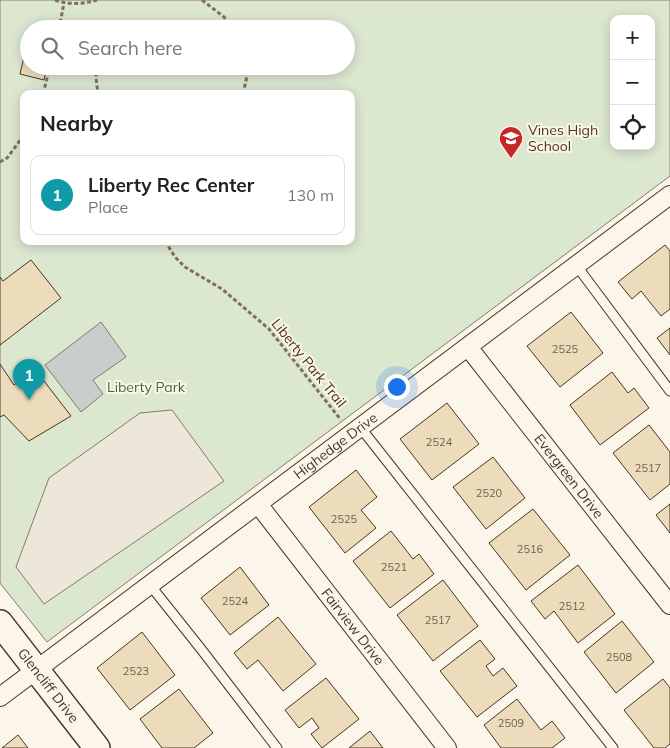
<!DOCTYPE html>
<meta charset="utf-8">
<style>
:root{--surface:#fff;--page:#f6f6f6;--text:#222;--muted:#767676;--line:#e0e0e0;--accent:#db2777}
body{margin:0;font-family:Mulish,sans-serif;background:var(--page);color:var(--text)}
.controls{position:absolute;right:15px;top:15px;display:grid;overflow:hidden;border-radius:10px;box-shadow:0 2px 12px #0003}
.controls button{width:45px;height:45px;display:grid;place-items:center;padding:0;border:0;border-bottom:1px solid var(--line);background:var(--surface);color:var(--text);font:25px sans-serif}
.you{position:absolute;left:396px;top:386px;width:18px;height:18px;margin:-12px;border:4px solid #fff;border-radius:50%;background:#1a73e8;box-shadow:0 0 0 8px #1a73e833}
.badge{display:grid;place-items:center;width:32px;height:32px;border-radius:50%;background:var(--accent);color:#fff;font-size:16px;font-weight:700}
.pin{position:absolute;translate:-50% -41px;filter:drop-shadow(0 1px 2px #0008)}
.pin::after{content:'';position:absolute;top:26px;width:18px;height:15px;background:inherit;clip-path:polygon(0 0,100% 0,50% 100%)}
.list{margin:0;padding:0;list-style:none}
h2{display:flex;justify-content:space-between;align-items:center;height:65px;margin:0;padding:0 20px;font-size:21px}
h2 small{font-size:16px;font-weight:400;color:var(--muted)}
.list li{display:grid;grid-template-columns:32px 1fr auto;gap:15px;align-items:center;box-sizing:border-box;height:80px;margin:0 10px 10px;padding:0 10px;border:1px solid var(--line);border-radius:10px}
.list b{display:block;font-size:19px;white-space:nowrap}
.list p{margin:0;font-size:16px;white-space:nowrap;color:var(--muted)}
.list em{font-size:16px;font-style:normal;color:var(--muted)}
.icon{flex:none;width:28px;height:28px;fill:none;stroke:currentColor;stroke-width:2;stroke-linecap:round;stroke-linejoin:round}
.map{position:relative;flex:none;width:670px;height:748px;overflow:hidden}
.search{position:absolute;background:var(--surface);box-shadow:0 2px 12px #0003;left:20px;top:20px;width:335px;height:55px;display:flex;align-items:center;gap:12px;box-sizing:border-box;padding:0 18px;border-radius:28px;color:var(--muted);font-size:19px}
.panel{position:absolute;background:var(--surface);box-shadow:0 2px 12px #0003;left:20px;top:90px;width:335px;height:155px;border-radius:10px}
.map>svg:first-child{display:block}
</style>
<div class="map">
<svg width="670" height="748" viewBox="0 0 670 748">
<rect width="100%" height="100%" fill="#fbf6e9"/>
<path fill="#dce7d0" stroke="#887966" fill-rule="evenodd" d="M0,0h670v176l-623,466 -47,-59zM614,19h37v127h-37zM29,29h317v37h-317zM24,94h327v147h-327z"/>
<path fill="#ede7d9" stroke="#887966" d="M172,410l52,71 -180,123 -28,-37 33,-89 91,-65z"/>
<path fill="#c9cecd" stroke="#887966" d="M101,322l25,35 -33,23 10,14 -22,18 -36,-47z"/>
<g fill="#ecdcbc" stroke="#4a3520">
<path d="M28,40l1,26h18l-3,14 -24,-6z"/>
<path d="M665,245l5,6v58l-9,7 -20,-25 -9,8 -14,-17z"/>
<path d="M31,260l30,38 -61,47v-68l3,4z"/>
<path d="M571,312l32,41 -43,34 -33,-41z"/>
<path d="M670,328v27l-13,-17z"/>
<path d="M0,364l14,21 20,-17 37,48 -42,25 -25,-26 -4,2z"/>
<path d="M612,372l16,21 6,-5 15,20 -49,37 -30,-40z"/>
<path d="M447,403l32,41 -47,36 -32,-41z"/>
<path d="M649,425l21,27v32l-20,16 -37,-47z"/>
<path d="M493,457l32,41 -39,31 -33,-42z"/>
<path d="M356,470l21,27 -16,13 15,18 -31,25 -36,-46z"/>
<path d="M670,504v29l-14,-18z"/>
<path d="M533,509l37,46 -44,35 -37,-47z"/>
<path d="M391,531l22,28 6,-5 15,20 -44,34 -37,-47z"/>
<path d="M578,565l37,49 -37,29 -24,-32 -9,8 -14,-18z"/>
<path d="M240,567l29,38 -39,30 -29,-37z"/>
<path d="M443,580l35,46 -45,35 -36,-46z"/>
<path d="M278,617l38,47 -33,27 -25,-31 -11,9 -13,-16z"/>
<path d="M622,621l32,41 -38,31 -32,-41z"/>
<path d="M142,632l33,43 -45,35 -33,-42z"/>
<path d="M480,640l15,19 -9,7 7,10 10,-8 14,18 -40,31 -37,-46z"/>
<path d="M326,678l33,41 -37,29 -11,-14 8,-6 -7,-10 -13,10 -14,-18z"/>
<path d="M663,679l7,9v56l-5,4h-11l-30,-38z"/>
<path d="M179,689l34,44 -19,15h-32l-22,-29z"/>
<path d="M517,699l24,31 11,-9 13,17 -13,10h-51l-17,-23z"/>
<path d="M370,731l13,17h-34z"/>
<path d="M18,735l10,13h-26z"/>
</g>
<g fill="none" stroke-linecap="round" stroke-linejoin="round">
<g stroke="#4a3520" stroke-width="11">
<g id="lane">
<path d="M576,265l94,126"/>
<path d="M360,427l253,321"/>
<path d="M150,585l51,64 76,99"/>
</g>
</g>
<g stroke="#4a3520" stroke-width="20">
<g id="street">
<path id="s1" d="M468,347l202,258"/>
<path id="s2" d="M258,504l189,244"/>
<path id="s3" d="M0,697l670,-502"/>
</g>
</g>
<g stroke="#4a3520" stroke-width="28">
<g id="secondary">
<path id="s4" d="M0,623l97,125"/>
</g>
</g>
<g stroke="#7f6f5c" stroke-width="3" stroke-dasharray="4 2.5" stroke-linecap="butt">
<path d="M55,0c15,5 28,4 42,0"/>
<path d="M202,0l22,17 9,12"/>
<path d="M59,29l5,-26"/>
<path d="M96,66v12l2,16"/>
<path d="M43,94l7,-28"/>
<path d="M243,94l4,-18 -1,-10"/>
<path d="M0,162l7,-4 17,-23"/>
<path d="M165,241l10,16 10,10 37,22 47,40 72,91"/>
</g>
<use href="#lane" stroke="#fbf6e9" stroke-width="9"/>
<use href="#street" stroke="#fbf6e9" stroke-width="18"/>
<use href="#secondary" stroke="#fbf6e9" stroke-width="25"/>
</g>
<defs>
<g id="school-pin" transform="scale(1.25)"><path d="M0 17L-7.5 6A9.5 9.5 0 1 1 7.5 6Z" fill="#c62828" stroke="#fbf6e9"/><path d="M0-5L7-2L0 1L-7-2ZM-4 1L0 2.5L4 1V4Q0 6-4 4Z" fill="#fff"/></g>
</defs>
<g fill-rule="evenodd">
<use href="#school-pin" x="511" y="138"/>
</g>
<g text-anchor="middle" stroke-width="4" stroke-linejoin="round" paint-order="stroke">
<g font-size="11" fill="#725f47">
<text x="565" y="353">2525</text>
<text x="439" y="446">2524</text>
<text x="648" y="472">2517</text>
<text x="489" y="497">2520</text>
<text x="344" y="523">2525</text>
<text x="530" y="553">2516</text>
<text x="394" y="571">2521</text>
<text x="235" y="605">2524</text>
<text x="572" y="610">2512</text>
<text x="438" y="624">2517</text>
<text x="619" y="661">2508</text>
<text x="136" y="675">2523</text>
<text x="511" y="727">2509</text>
</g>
<g font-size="14" fill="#4a3520" stroke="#fbf6e9" text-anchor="start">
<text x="528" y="135">Vines High<tspan x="528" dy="16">School</tspan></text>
</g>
<g font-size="14" fill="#4a3520" stroke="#fbf6e9">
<text transform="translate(309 363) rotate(51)" y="5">Liberty Park Trail</text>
<text dy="5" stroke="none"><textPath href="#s3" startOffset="419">Highedge Drive</textPath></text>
<text dy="5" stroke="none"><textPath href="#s1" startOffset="164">Evergreen Drive</textPath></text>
<text dy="5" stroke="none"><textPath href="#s2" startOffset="155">Fairview Drive</textPath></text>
<text dy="5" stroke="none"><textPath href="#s4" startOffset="79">Glencliff Drive</textPath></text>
</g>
<g font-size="14" fill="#436837" stroke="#fbf6e9">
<text x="146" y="392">Liberty Park</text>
</g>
</g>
</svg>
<div class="controls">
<button>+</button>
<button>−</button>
<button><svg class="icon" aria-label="locate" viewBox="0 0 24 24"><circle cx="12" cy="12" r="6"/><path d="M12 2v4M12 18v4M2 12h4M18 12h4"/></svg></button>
</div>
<div class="you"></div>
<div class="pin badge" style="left:29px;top:400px;background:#0f9aa8">1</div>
<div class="search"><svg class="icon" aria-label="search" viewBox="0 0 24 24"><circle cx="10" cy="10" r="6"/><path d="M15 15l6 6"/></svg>Search here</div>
<section class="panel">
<h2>Nearby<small></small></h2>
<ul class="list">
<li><span class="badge" style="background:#0f9aa8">1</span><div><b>Liberty Rec Center</b><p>Place</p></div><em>130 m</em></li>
</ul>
</section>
</div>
